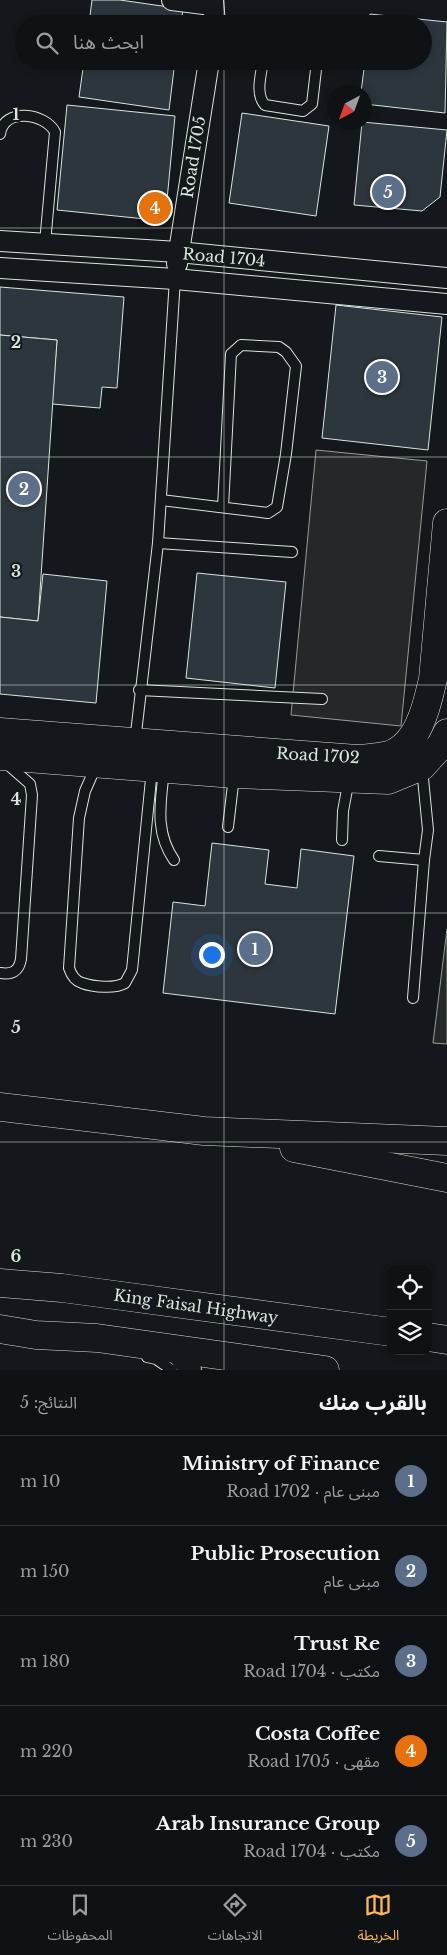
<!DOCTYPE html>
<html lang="ar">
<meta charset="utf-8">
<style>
:root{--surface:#0f1215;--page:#1d2022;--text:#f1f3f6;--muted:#9b9ea0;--line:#2f3234;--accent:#ffb74d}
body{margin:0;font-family:"Libre Baskerville","Noto Sans Arabic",serif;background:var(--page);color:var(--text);direction:rtl}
.controls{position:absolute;right:15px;bottom:15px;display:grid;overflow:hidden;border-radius:10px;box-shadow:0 2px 8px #0003}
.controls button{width:45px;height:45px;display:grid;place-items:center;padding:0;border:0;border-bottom:1px solid var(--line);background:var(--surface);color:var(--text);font:25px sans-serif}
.compass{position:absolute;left:327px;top:85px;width:45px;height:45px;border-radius:50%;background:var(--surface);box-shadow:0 2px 8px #0003;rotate:221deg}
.you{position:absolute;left:211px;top:954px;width:18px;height:18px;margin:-12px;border:4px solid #fff;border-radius:50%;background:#1a73e8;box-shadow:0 0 0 8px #1a73e833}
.badge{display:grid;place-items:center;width:32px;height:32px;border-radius:50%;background:var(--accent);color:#fff;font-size:16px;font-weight:700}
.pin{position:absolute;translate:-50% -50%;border:2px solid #fff;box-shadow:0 1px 5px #0006}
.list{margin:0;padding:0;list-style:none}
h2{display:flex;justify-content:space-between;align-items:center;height:65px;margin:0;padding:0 20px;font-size:21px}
h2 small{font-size:16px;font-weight:400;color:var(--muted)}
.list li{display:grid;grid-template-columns:32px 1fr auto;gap:15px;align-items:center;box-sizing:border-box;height:90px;padding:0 20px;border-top:1px solid var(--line)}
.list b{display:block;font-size:19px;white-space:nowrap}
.list p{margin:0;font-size:16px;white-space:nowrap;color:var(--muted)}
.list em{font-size:16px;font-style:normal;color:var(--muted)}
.icon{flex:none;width:28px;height:28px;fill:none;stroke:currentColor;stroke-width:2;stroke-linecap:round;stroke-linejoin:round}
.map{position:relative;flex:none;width:447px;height:1370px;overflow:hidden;direction:ltr}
.search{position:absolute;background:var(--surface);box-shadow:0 2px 8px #0003;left:15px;right:15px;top:15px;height:55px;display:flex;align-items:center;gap:12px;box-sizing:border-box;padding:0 18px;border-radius:28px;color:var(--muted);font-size:19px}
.sheet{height:515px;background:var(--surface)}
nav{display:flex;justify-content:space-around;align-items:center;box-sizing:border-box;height:70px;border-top:1px solid var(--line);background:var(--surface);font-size:14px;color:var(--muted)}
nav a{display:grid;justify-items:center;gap:2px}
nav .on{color:var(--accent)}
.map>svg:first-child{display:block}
</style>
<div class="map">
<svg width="447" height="1370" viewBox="0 0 447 1370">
<rect width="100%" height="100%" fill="#14181c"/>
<g fill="#24282b" stroke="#939e99">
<path d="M316,450l111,11 -26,265 -110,-11z"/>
<path d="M447,929v115l-14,-1z"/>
</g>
<g fill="#2c363c" stroke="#d8e6dc">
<path d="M92,0h28l63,9 -2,15h-92z"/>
<path d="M370,14l77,8 -2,91 -81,-9v-12h-3l4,-31h58v-37h-55z"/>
<path d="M84,61h91l-6,49 -90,-13z"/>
<path d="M67,105l108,11 -10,105 -108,-11z"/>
<path d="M242,113l87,13 -13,90 -87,-13z"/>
<path d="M362,122l85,8 -7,67 -18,14 -68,-6z"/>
<path d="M0,287l124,10 -7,91 -15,-1 -2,21 -48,-4 5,-64 -57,-5z"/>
<path d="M336,305l106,12 -14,133 -106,-12z"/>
<path d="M0,335l57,5 -19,281 -38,-4z"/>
<path d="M197,573l89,9 -11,106 -89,-10z"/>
<path d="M43,574l64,7 -11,122 -96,-9v-77l38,4z"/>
<path d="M212,843l57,7 -4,34 32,4 4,-39 53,7 -19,158 -172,-21 10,-91 32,4z"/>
</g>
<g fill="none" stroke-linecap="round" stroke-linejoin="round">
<g stroke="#d8e6dc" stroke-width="12">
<g id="lane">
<path d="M263,61c-2,14 -8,33 2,44l38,6 9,-7 5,-43"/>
<path d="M0,134c4,-27 45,-21 55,-2l-10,111"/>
<path d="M161,500l107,13 9,-6 9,-53 10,-88 -10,-14 -7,-5 -38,-2 -10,9 -8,153"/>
<path d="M158,543l134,9"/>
<path d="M139,690l183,9"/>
<path d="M135,742l23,-199 17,-264"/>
<path d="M96,766l-11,25 -6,27 -10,150c2,6 6,13 13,15 11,4 33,6 43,0l7,-13 20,-201"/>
<path d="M164,769c-3,33 -10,62 10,91"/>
<path d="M228,827l6,-51"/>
<path d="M342,840l1,-29 6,-32"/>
<path d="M379,856l45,4"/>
<path d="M0,973c12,2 19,-2 21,-14l11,-164 -2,-11 -24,-21"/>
<path d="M413,998l11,-138 4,-30 -6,-62"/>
<path d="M147,1357l9,2 16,11"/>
</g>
</g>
<g stroke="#d8e6dc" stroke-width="22">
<g id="street">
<path d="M172,0l40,5"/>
<path d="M213,0l2,24"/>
<path d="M0,241l178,11 269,26"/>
<path d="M177,264l32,-203"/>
<path d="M0,268l175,11 272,25"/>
<path d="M167,1348l11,7 13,15"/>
</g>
</g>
<g stroke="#d8e6dc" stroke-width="29">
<g id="secondary">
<path d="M0,732l357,27c11,-1 22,-1 32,-4 30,-10 38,-50 44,-76l14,-156"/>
<path d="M0,756l234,18 154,6 34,-14 19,-21 6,-12"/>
</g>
</g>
<g stroke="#d8e6dc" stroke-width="29">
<g id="highway">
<path d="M0,1107l204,24 243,10"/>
<path d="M294,1148l153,30"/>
<path d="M0,1283l62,5 329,44"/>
<path d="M0,1329l36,6 61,3 228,32"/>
<path d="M428,1337l19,3"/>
</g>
</g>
<use href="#lane" stroke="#14181c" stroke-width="10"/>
<use href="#street" stroke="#14181c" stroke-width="20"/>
<use href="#secondary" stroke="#14181c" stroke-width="28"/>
<use href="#highway" stroke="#14181c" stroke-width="28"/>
</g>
<path fill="none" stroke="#d8e6dc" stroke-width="1" stroke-opacity="0.55" d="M224,0v24M224,61v1309M0,228h447M0,457h447M0,685h447M0,913h447M0,1142h447"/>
<g text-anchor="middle" stroke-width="4" stroke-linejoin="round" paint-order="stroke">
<g font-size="16" fill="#d8e6dc" stroke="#14181c">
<text transform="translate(193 157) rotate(-81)" y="6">Road 1705</text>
<text transform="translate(224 257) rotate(5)" y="6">Road 1704</text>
<text transform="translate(318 755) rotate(3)" y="6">Road 1702</text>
<text transform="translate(196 1306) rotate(8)" y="6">King Faisal Highway</text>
</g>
</g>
<g font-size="16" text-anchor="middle" font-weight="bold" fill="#d8e6dc" stroke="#14181c" stroke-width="4" stroke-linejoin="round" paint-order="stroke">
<text x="16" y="120">1</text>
<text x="16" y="348">2</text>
<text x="16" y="577">3</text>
<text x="16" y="805">4</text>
<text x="16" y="1033">5</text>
<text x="16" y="1262">6</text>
</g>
</svg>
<div class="controls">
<button><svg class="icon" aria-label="locate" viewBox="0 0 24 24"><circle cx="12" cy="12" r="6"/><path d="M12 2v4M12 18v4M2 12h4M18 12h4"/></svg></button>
<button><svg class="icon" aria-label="layers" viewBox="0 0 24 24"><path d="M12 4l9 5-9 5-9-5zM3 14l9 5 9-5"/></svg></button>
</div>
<svg class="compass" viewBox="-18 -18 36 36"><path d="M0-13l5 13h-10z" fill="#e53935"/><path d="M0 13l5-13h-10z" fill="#9b9ea0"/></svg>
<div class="you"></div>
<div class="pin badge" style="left:255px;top:949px;background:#5c6f8a">1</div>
<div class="pin badge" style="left:24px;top:489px;background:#5c6f8a">2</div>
<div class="pin badge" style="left:382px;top:377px;background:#5c6f8a">3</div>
<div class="pin badge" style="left:155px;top:208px;background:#e8710a">4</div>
<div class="pin badge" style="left:388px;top:192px;background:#5c6f8a">5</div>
<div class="search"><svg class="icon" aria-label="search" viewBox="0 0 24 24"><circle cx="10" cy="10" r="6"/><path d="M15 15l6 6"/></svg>ابحث هنا</div>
</div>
<section class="sheet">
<h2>بالقرب منك<small>النتائج: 5</small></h2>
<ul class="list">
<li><span class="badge" style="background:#5c6f8a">1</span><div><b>Ministry of Finance</b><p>مبنى عام · Road 1702</p></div><em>10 m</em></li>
<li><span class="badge" style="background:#5c6f8a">2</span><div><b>Public Prosecution</b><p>مبنى عام</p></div><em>150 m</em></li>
<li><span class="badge" style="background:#5c6f8a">3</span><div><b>Trust Re</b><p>مكتب · Road 1704</p></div><em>180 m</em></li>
<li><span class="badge" style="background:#e8710a">4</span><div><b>Costa Coffee</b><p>مقهى · Road 1705</p></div><em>220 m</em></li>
<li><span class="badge" style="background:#5c6f8a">5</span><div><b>Arab Insurance Group</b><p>مكتب · Road 1704</p></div><em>230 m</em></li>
</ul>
</section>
<nav>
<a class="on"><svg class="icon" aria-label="map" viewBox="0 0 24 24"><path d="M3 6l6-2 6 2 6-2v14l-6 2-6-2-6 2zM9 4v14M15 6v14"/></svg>الخريطة</a>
<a><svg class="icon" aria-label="directions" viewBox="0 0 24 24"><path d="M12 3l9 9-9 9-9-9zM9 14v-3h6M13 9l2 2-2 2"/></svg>الاتجاهات</a>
<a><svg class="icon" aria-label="saved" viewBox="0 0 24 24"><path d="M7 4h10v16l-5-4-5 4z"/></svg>المحفوظات</a>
</nav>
